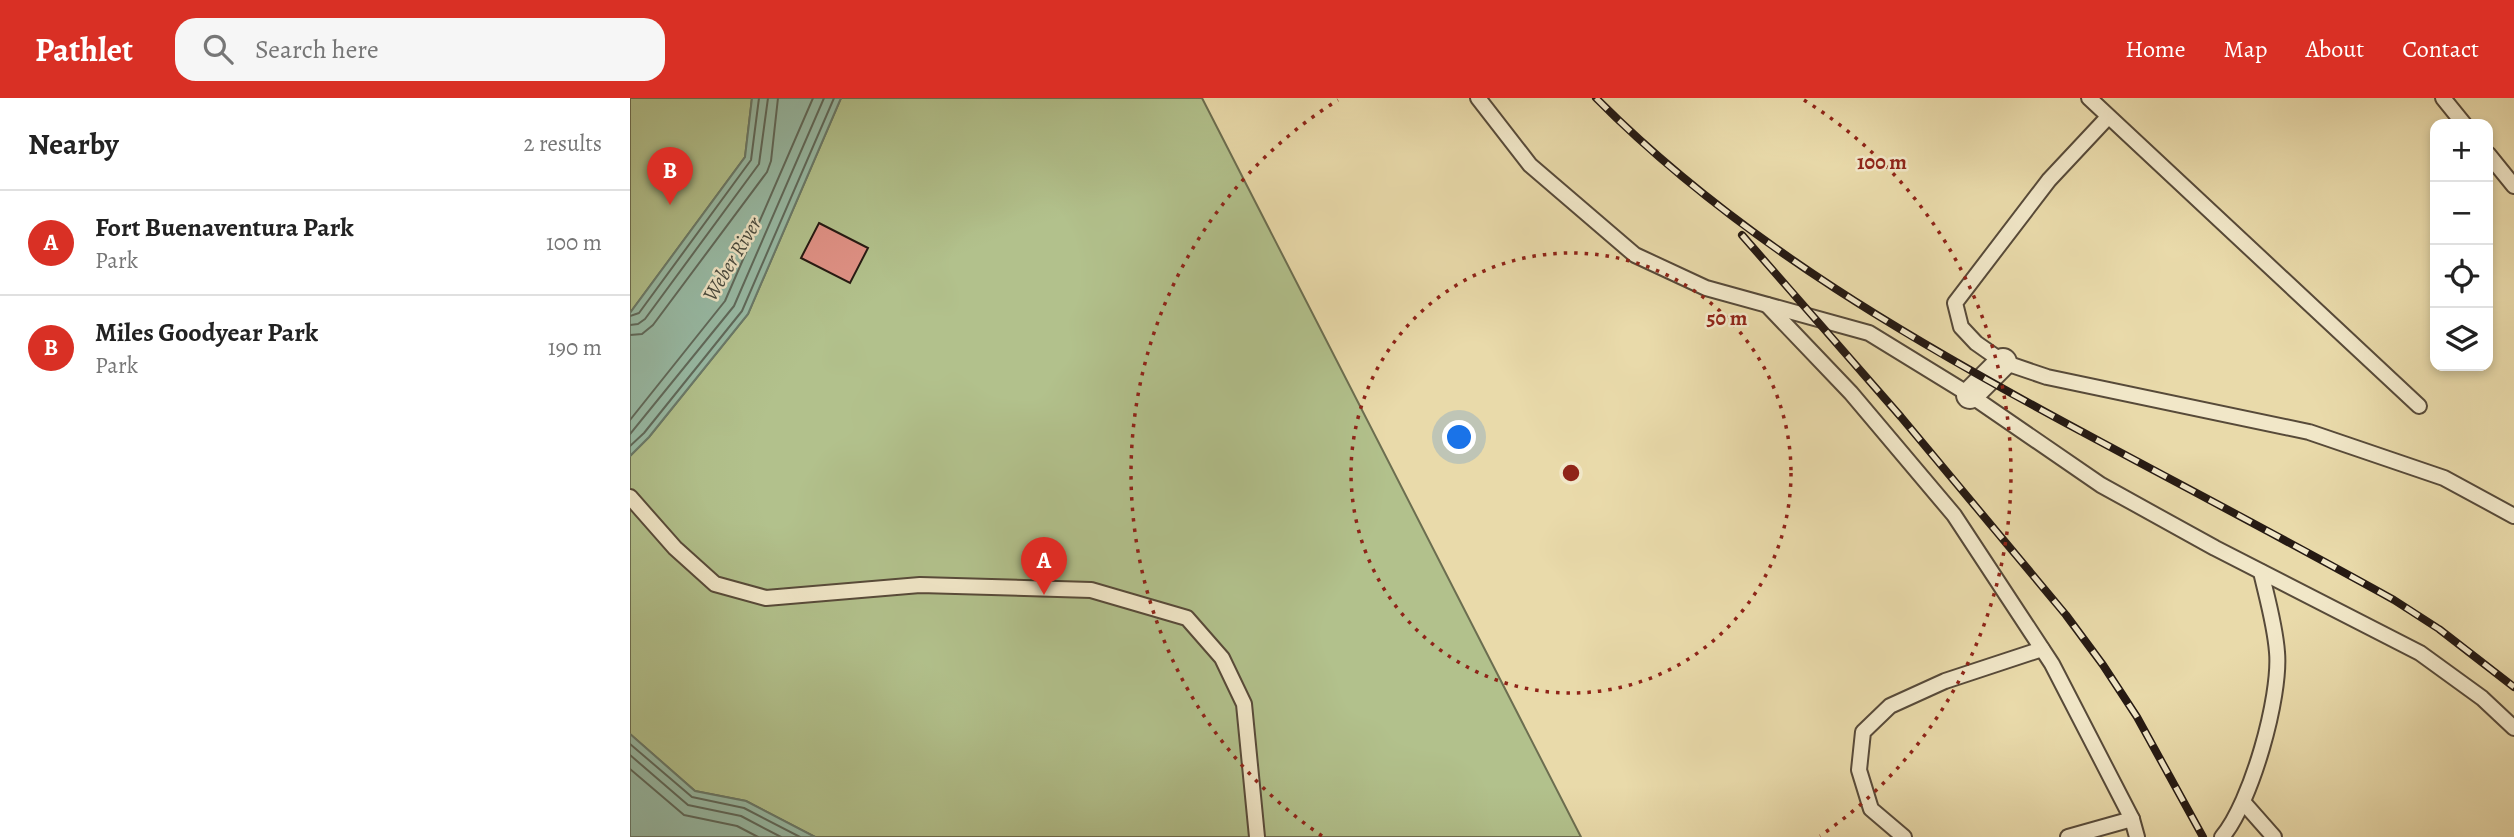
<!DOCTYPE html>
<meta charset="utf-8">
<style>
:root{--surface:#fff;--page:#f6f6f6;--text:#222;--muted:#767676;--line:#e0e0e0;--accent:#d93025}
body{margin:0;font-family:Alegreya,serif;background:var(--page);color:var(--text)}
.controls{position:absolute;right:21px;top:21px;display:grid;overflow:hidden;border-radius:14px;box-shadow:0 4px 10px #0003}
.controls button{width:63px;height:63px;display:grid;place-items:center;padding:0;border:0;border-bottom:2px solid var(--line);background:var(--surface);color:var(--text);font:35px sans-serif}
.you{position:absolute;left:830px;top:340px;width:24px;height:24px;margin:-18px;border:5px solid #fff;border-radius:50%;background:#1a73e8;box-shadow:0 0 0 10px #1a73e833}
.badge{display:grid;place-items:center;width:46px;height:46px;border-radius:50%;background:var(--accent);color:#fff;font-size:23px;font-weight:700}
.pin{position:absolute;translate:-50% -58px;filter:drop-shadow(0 2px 4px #0008)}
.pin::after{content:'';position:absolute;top:37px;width:24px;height:21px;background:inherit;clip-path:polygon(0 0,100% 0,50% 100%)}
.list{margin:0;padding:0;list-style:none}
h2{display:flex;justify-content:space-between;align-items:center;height:91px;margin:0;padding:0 28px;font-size:30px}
h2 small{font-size:23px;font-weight:400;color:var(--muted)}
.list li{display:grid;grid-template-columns:46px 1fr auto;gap:21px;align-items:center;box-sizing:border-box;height:105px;padding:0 28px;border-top:2px solid var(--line)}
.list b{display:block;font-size:26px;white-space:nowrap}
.list p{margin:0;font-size:23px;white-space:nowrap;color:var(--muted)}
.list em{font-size:23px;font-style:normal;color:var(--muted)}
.icon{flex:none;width:38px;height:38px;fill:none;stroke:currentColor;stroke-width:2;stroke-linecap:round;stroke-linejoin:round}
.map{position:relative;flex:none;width:1884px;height:739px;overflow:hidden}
header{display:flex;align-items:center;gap:42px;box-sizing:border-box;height:98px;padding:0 35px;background:var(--accent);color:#fff}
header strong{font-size:33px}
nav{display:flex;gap:38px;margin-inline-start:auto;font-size:24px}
.search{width:490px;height:63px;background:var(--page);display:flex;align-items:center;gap:18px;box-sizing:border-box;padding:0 24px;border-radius:21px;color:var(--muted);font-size:26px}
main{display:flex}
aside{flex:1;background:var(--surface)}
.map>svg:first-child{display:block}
</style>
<header>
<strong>Pathlet</strong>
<div class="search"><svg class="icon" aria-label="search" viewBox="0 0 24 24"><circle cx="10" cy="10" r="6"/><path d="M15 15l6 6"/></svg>Search here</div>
<nav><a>Home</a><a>Map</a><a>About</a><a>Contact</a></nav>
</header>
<main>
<aside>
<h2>Nearby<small>2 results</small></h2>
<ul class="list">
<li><span class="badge">A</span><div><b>Fort Buenaventura Park</b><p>Park</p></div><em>100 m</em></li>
<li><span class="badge">B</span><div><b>Miles Goodyear Park</b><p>Park</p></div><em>190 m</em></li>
</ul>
</aside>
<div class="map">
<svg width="1884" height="739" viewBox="0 0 1884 739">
<rect width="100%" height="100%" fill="#e9daaa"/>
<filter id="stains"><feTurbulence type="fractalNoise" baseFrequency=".00286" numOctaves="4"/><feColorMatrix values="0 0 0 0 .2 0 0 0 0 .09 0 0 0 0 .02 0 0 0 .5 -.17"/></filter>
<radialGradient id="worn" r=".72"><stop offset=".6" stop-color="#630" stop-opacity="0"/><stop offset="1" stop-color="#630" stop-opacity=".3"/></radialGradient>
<g fill="#b2c18c" stroke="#6c6e50" stroke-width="2">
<path d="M0,0h122l-7,59 -115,156z"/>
<path d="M211,0h361l379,739h-766l-69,-36 -51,-10 -65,-57v-278l19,-19 99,-123z"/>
</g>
<g fill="#98bba6" stroke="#6a7b6b" stroke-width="2">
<path d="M122,0h89l-93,216 -99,123 -19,19v-143l115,-156z"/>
<path d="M0,636l65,57 51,10 69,36h-185z"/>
</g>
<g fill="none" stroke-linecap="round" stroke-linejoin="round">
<g stroke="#5f6a5c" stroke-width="2">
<path d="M0,218l9,-3 112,-153 8,-62"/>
<path d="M0,227l8,-1 7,-5 114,-155 9,-66"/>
<path d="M0,237l12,-1 11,-9 114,-153 4,-11 7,-63"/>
<path d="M0,322l95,-119 88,-203"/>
<path d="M0,336l104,-128 90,-208"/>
<path d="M0,348l14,-13 98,-122 92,-213"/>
<path d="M0,646l62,53 52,11 56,29"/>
<path d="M0,657l58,50 53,11 40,21"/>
<path d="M0,671l54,46 53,11 21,11"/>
</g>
</g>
<path fill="#df9185" stroke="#261a13" stroke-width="2" d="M189,125l49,25 -18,35 -49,-25z"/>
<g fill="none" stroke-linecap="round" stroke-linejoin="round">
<g stroke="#574a39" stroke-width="18">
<g id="lane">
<path d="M848,0l52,67 105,90 71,33 163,45 101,62 131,90 114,63 205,105 62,45 32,30"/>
<path d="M1459,0l330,308"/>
<path d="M1813,0l21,26"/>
<path d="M1478,19l-59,63 -94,123 6,24 15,16 27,19 44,15 262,55 135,46 70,38"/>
<path d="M1858,56l26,32"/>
<path d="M1137,207l84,88 103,122 98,149 80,155 5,18"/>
<path d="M0,399l45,51 40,36 51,14 154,-13 171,5 96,28 35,40 22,46 13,133"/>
<path d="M1614,705l30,34"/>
<path d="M1274,739l-33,-28 -12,-39 4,-38 27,-26 55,-25 97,-32"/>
<path d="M1438,739l64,-18"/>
<path d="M1592,739c29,-34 59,-140 55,-185 -2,-27 -10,-54 -16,-80"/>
</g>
</g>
<g stroke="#574a39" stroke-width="30">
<path id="street" d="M1340,297l33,-33"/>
</g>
<use href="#lane" stroke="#f1e7c8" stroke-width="14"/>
<use href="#street" stroke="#f1e7c8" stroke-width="26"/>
<g stroke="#261a13" stroke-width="8">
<g id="rail">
<path d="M966,0c144,145 325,248 505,344 97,52 196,104 293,158l45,29 75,58"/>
<path d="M1112,137l159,182 165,198 37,50 34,52 66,120"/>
</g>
</g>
<use href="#rail" stroke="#f1e7c8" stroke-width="5" stroke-dasharray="16" stroke-linecap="butt"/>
</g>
<g fill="none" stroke="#8f2418" stroke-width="3.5" stroke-dasharray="3.5 7">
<circle cx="941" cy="375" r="220"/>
<path d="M692 738A440 440 0 0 1 708 2M1174 2A440 440 0 0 1 1190 738"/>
</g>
<g text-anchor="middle" stroke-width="5" stroke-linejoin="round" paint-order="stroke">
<g font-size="21" font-style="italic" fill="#484a3f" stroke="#f1e7c8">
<text transform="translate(102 161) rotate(-59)" y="7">Weber River</text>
</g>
</g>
<circle cx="941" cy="375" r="10" fill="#8f2418" stroke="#f1e7c8" stroke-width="3.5"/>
<g font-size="21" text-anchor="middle" font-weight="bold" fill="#8f2418" stroke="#f1e7c8" stroke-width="5" stroke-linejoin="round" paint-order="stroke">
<text x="1252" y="71">100 m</text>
<text x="1097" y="227">50 m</text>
</g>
<rect width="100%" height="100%" filter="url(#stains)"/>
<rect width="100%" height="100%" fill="url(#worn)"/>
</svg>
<div class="controls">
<button>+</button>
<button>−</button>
<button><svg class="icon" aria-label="locate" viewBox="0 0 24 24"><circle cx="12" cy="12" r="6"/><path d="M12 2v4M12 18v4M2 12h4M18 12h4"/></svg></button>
<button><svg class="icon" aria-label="layers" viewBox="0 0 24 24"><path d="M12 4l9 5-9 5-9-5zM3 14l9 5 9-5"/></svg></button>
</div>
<div class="you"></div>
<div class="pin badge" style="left:414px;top:497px">A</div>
<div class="pin badge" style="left:40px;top:107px">B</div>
</div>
</main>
